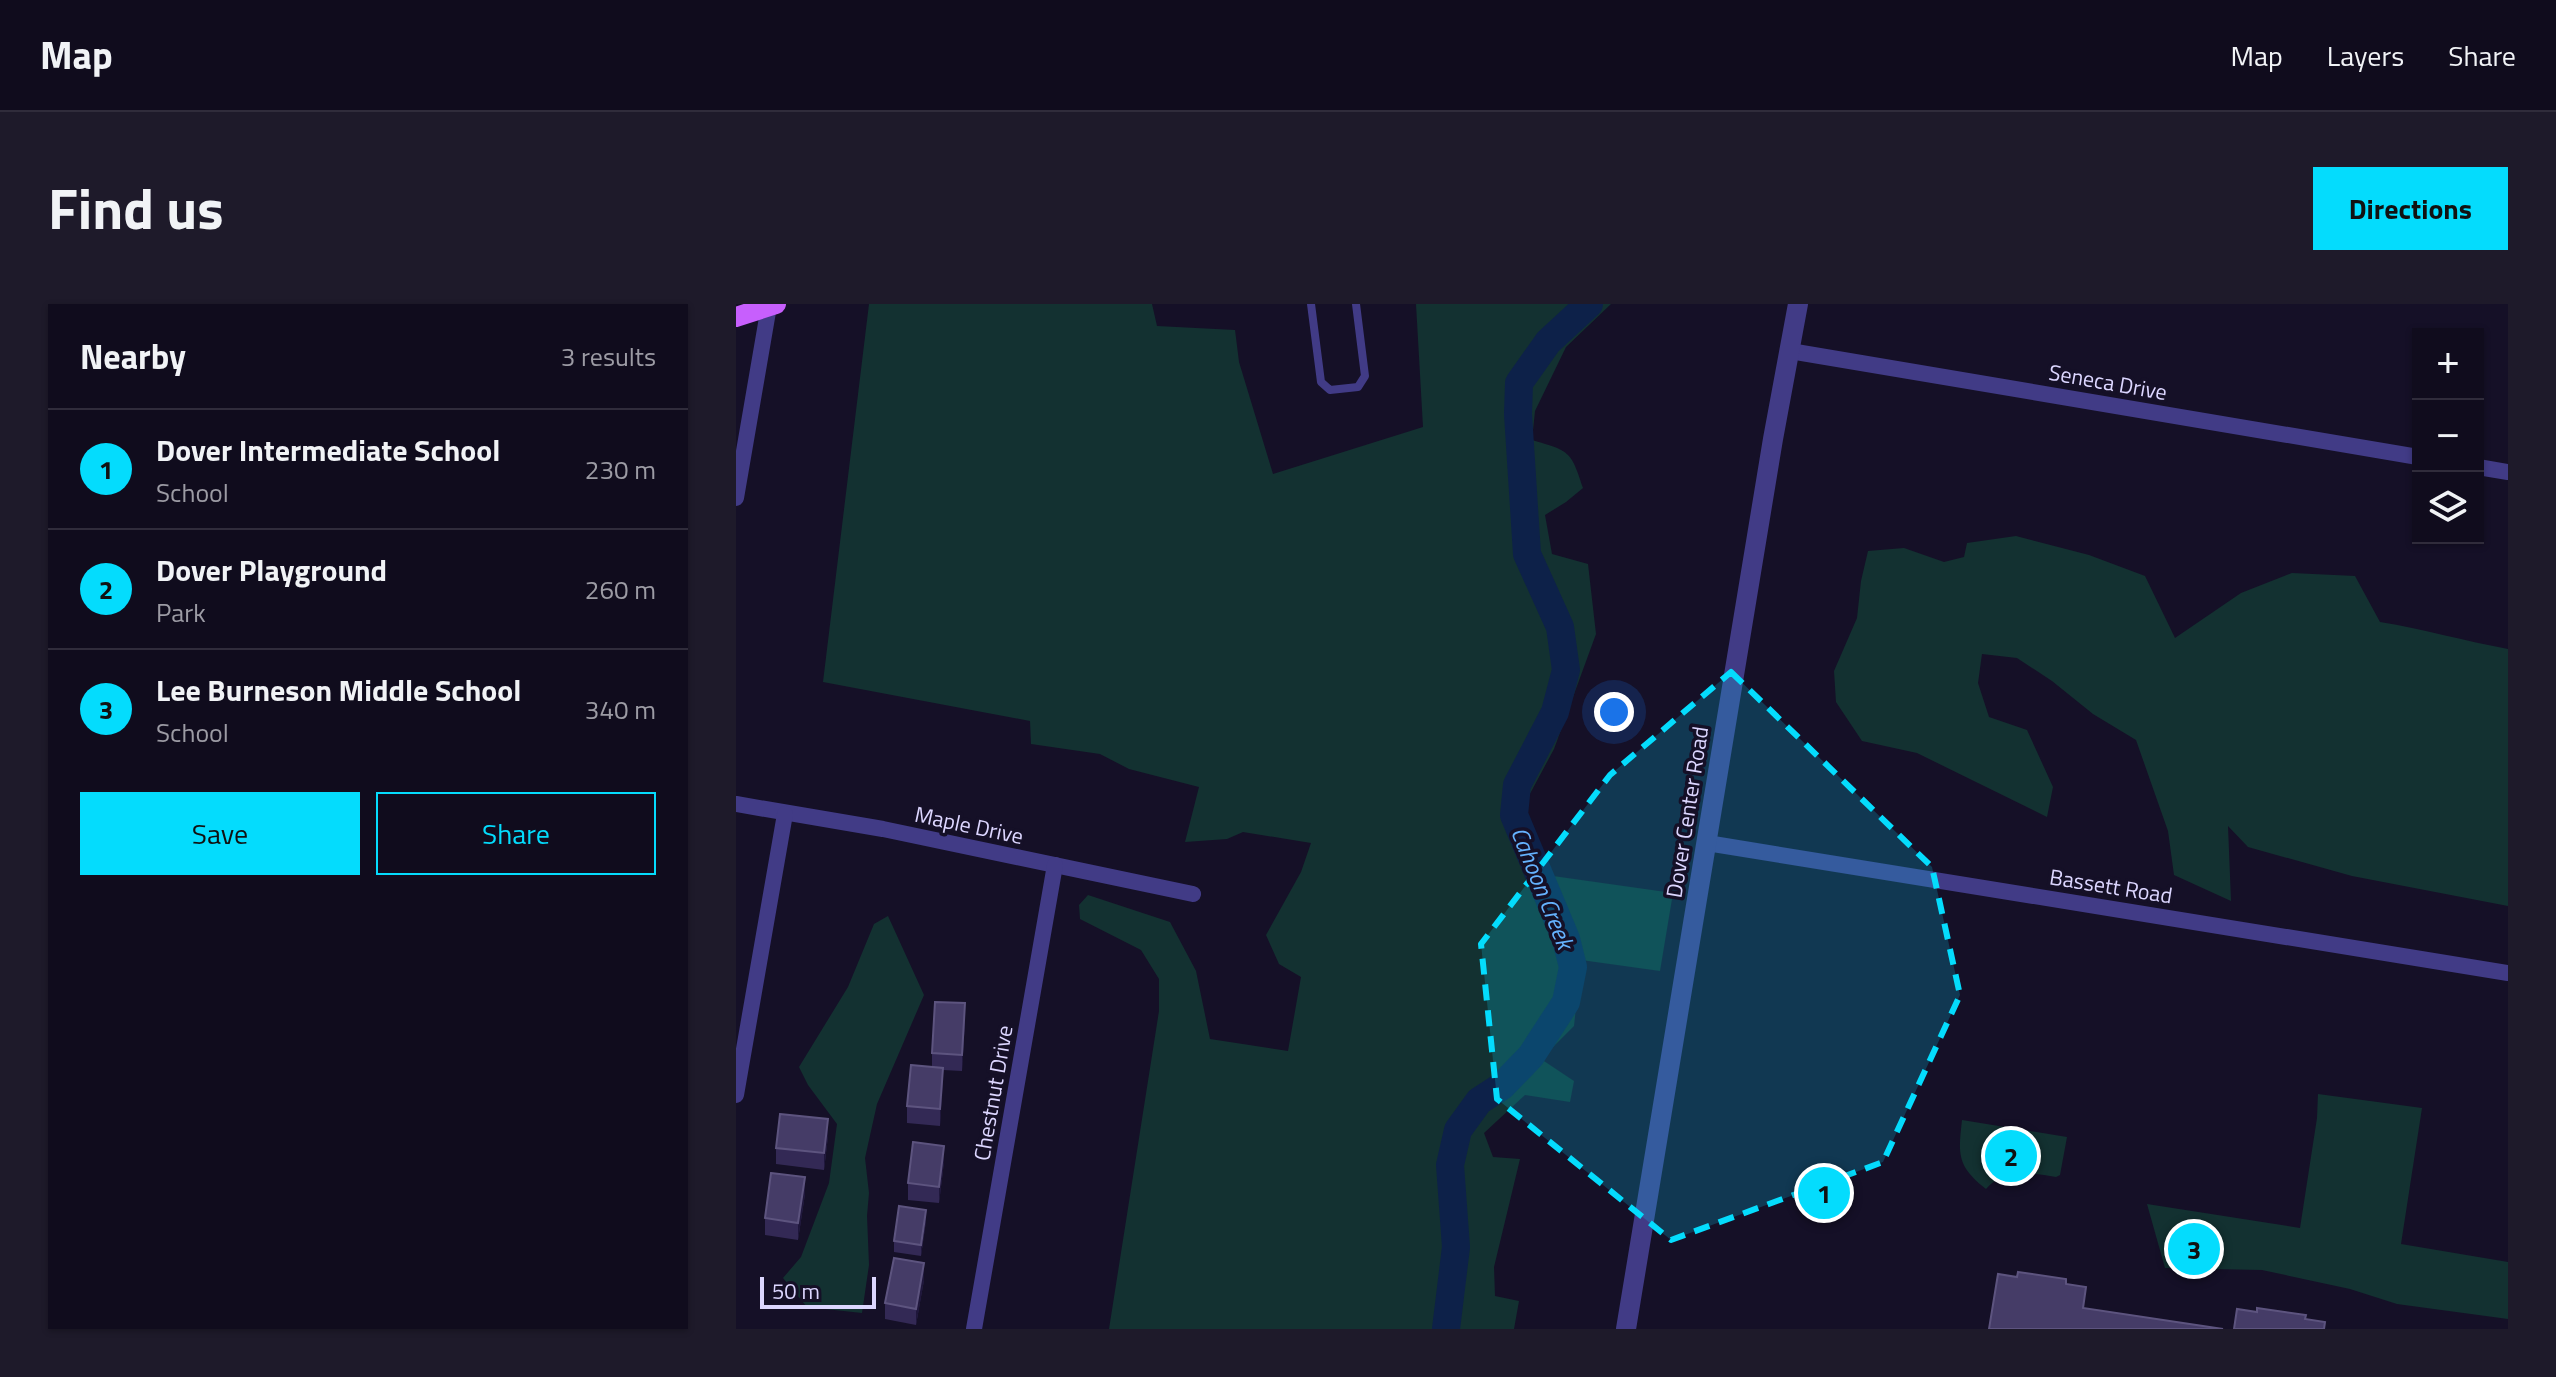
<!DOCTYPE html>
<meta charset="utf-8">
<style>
:root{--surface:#100c1d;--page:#1e1a2a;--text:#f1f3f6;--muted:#9c9ba4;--line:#302c3b;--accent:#04dcfd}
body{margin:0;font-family:"Titillium Web",sans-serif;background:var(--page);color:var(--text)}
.controls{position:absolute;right:24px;top:24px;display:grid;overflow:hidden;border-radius:0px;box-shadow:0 2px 6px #0004}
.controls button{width:72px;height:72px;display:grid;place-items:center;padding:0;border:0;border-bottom:2px solid var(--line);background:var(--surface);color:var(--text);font:40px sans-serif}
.scale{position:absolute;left:24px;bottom:20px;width:116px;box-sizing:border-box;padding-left:8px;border:4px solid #dcd6ff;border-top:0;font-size:22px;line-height:28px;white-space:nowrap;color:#dcd6ff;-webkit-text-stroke:6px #151027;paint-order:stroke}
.you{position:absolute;left:878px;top:408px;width:28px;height:28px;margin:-20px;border:6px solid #fff;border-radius:50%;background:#1a73e8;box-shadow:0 0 0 12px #1a73e833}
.badge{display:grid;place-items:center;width:52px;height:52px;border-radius:50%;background:var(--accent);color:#111;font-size:26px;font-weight:700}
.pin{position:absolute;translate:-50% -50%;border:4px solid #fff;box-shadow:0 2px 8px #0006}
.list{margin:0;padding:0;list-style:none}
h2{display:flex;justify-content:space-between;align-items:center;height:104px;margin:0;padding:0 32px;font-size:34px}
h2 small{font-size:26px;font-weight:400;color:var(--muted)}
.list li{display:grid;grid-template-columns:52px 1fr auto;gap:24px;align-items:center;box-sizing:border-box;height:120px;padding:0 32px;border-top:2px solid var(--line)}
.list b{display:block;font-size:30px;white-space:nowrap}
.list p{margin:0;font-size:26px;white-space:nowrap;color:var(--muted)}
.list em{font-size:26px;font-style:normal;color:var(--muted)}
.actions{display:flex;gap:16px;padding:24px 32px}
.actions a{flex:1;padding:18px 0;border:2px solid var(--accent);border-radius:0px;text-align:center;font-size:28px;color:var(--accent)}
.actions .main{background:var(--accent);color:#111}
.icon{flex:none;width:44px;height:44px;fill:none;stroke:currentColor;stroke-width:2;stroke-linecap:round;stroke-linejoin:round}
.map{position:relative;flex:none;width:1772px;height:1025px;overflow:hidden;border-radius:0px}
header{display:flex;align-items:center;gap:48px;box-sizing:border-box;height:112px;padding:0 40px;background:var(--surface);border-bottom:2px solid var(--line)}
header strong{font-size:38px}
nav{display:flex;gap:44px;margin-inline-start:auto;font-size:28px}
.intro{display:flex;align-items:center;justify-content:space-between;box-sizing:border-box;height:192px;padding:0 48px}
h1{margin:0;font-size:56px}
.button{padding:20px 36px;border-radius:0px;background:var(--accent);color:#111;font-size:28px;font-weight:700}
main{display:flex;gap:48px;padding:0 48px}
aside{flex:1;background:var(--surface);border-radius:0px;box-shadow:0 2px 6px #0004}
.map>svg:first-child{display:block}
</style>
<header>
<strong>Map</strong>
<nav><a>Map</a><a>Layers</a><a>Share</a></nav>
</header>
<div class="intro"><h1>Find us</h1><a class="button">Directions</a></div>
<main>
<aside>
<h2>Nearby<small>3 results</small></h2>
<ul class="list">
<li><span class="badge">1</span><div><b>Dover Intermediate School</b><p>School</p></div><em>230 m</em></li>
<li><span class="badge">2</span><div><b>Dover Playground</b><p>Park</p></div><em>260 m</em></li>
<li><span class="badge">3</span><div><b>Lee Burneson Middle School</b><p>School</p></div><em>340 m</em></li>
</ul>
<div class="actions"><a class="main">Save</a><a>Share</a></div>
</aside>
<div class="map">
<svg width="1772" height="1025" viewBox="0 0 1772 1025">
<rect width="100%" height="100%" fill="#151027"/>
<g fill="#133131">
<path d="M133,0h283l5,22 78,4 4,32 34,112 150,-47 -7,-123h195l-45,43 -31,64 -3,29c37,11 39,10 51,48l-17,14 -21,13 7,39 36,10 8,70 -42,115 -29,54 21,72 127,18 -13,78 -79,-11 -7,66 -33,33 33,22 -4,21 -45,-7 -41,38 9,24 27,2 -26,108 1,29 24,5 -5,28h-405l50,-318v-32l-18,-29 -61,-31 -1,-14 9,-10 82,27 26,49 14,68 78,12 13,-74 -22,-13 -13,-29 35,-63 10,-29 -68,-11 -16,7 -42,3 14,-55 -70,-18 -29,-15 -69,-10 -1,-23 -207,-39z"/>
<path d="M1280,232l73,19 56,21 30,62 66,-45 51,-20 63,3 25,46c43,7 85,19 128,27v257l-156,-30 -104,-29 -20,-21 3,75 -57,-26 -6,-44 -32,-91 -43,-26 -41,-33 -35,-23 -35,-4 -4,29 11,34 38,13 26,57 -6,30 -130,-64 -55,-12 -26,-39 -2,-31 23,-53 4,-37 7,-30 36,-3 40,14 20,-5 3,-14z"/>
<path d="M152,612l36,79 -47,109 -12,54 4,35 -2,23 2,49 -7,48 -55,-6 -24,-29 18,-21 28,-74 8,-59 -29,-39 -9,-18 49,-80 26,-63z"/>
<path d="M1582,790l104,14 -21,136 107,18v57l-111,-15 -47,-15 -88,-19 -97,-2 -18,-64 153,24 17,-110z"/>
<path d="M1226,816l105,17 -7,38 -4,2c-25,-4 -51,-10 -70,12 -29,-23 -28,-34 -24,-69z"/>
</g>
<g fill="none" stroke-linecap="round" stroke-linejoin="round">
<path stroke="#0d2149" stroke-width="28" d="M710,1025l10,-82 -6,-82 8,-35 21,-29 23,-15 29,-30 35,-54 7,-35 -7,-28 -52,-124 3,-30 38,-73 11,-42 -6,-43 -33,-73 -9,-140 1,-31 29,-41 41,-38"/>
<path stroke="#413b86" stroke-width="8" d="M575,0l10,78 9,8 28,-3 7,-11 -9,-72"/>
<g stroke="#413b86" stroke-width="16">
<path d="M1054,47l628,106"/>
<path d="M1742,163l30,5"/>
<path d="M0,194l33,-192"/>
<path d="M0,500l147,25 310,65"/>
<path d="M971,539l801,130"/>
<path d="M0,791l49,-281"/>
<path d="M238,1025l81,-464"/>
</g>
<path stroke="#413b86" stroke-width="20" d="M890,1025l147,-890 25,-135"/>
<path stroke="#c75ffd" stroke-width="20" d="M0,13l40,-13"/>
</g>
<g fill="#332955">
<path d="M229,716l-3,51 -19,-1 -3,56 -33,-3v-17l25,-39v-14z"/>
<path d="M92,832l-4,34 -48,-6v-16z"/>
<path d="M208,858l-5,41 -31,-3v-17z"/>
<path d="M69,890l-7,46 -33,-5v-17z"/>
<path d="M190,917l-5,35 -27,-4v-11z"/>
<path d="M188,976l-8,45 -31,-6v-16z"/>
</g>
<g fill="#1f173b">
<path d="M229,699v17l-3,51v-16z"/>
<path d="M207,764v17l-3,41v-17z"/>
<path d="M92,815v17l-4,34v-17z"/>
<path d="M208,842v16l-5,41v-16z"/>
<path d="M69,873v17l-7,46v-17z"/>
<path d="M190,906v11l-5,35v-11z"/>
<path d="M188,959v17l-8,45v-16z"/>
</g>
<g fill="#453c67" stroke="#5d547f" stroke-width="2">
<path d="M199,698l30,1 -3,52 -30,-2z"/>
<path d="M175,761l32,3 -3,41 -33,-3z"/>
<path d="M44,810l48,5 -4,34 -48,-5z"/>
<path d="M177,838l31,4 -5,41 -31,-4z"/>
<path d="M35,869l34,4 -7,46 -33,-5z"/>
<path d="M163,902l27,4 -5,35 -27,-4z"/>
<path d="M158,954l30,5 -8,46 -31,-6z"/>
<path d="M1282,968l48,7v5l20,3 -3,21 140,21h-234l9,-55 19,3z"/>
<path d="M1521,1004l49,7 -1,4 20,3 -1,7h-90l3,-20 20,3z"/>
</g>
<path fill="#04dcfd" fill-opacity="0.2" stroke="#04dcfd" stroke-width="6" stroke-dasharray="16 10" stroke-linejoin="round" d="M995,368l201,195 28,128 -77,167 -212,78 -174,-141 -16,-155 129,-169z"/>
<g text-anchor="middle" stroke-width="7" stroke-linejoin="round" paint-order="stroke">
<g font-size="22" fill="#dcd6ff" stroke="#151027">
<text transform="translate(1372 78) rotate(10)" y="8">Seneca Drive</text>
<text transform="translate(951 508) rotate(-81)" y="8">Dover Center Road</text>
<text transform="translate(233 521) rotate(12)" y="8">Maple Drive</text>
<text transform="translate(1375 582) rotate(9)" y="8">Bassett Road</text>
<text transform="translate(257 789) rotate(-80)" y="8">Chestnut Drive</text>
</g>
<g font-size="24" font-style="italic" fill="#65b2fe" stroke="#151027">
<text transform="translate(806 584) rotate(68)" y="8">Cahoon Creek</text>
</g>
</g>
</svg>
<div class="controls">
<button>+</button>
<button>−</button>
<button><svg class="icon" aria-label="layers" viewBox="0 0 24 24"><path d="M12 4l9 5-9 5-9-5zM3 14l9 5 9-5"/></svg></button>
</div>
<div class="scale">50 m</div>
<div class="you"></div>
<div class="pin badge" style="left:1088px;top:889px">1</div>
<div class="pin badge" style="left:1275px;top:852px">2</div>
<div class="pin badge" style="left:1458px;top:945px">3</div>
</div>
</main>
